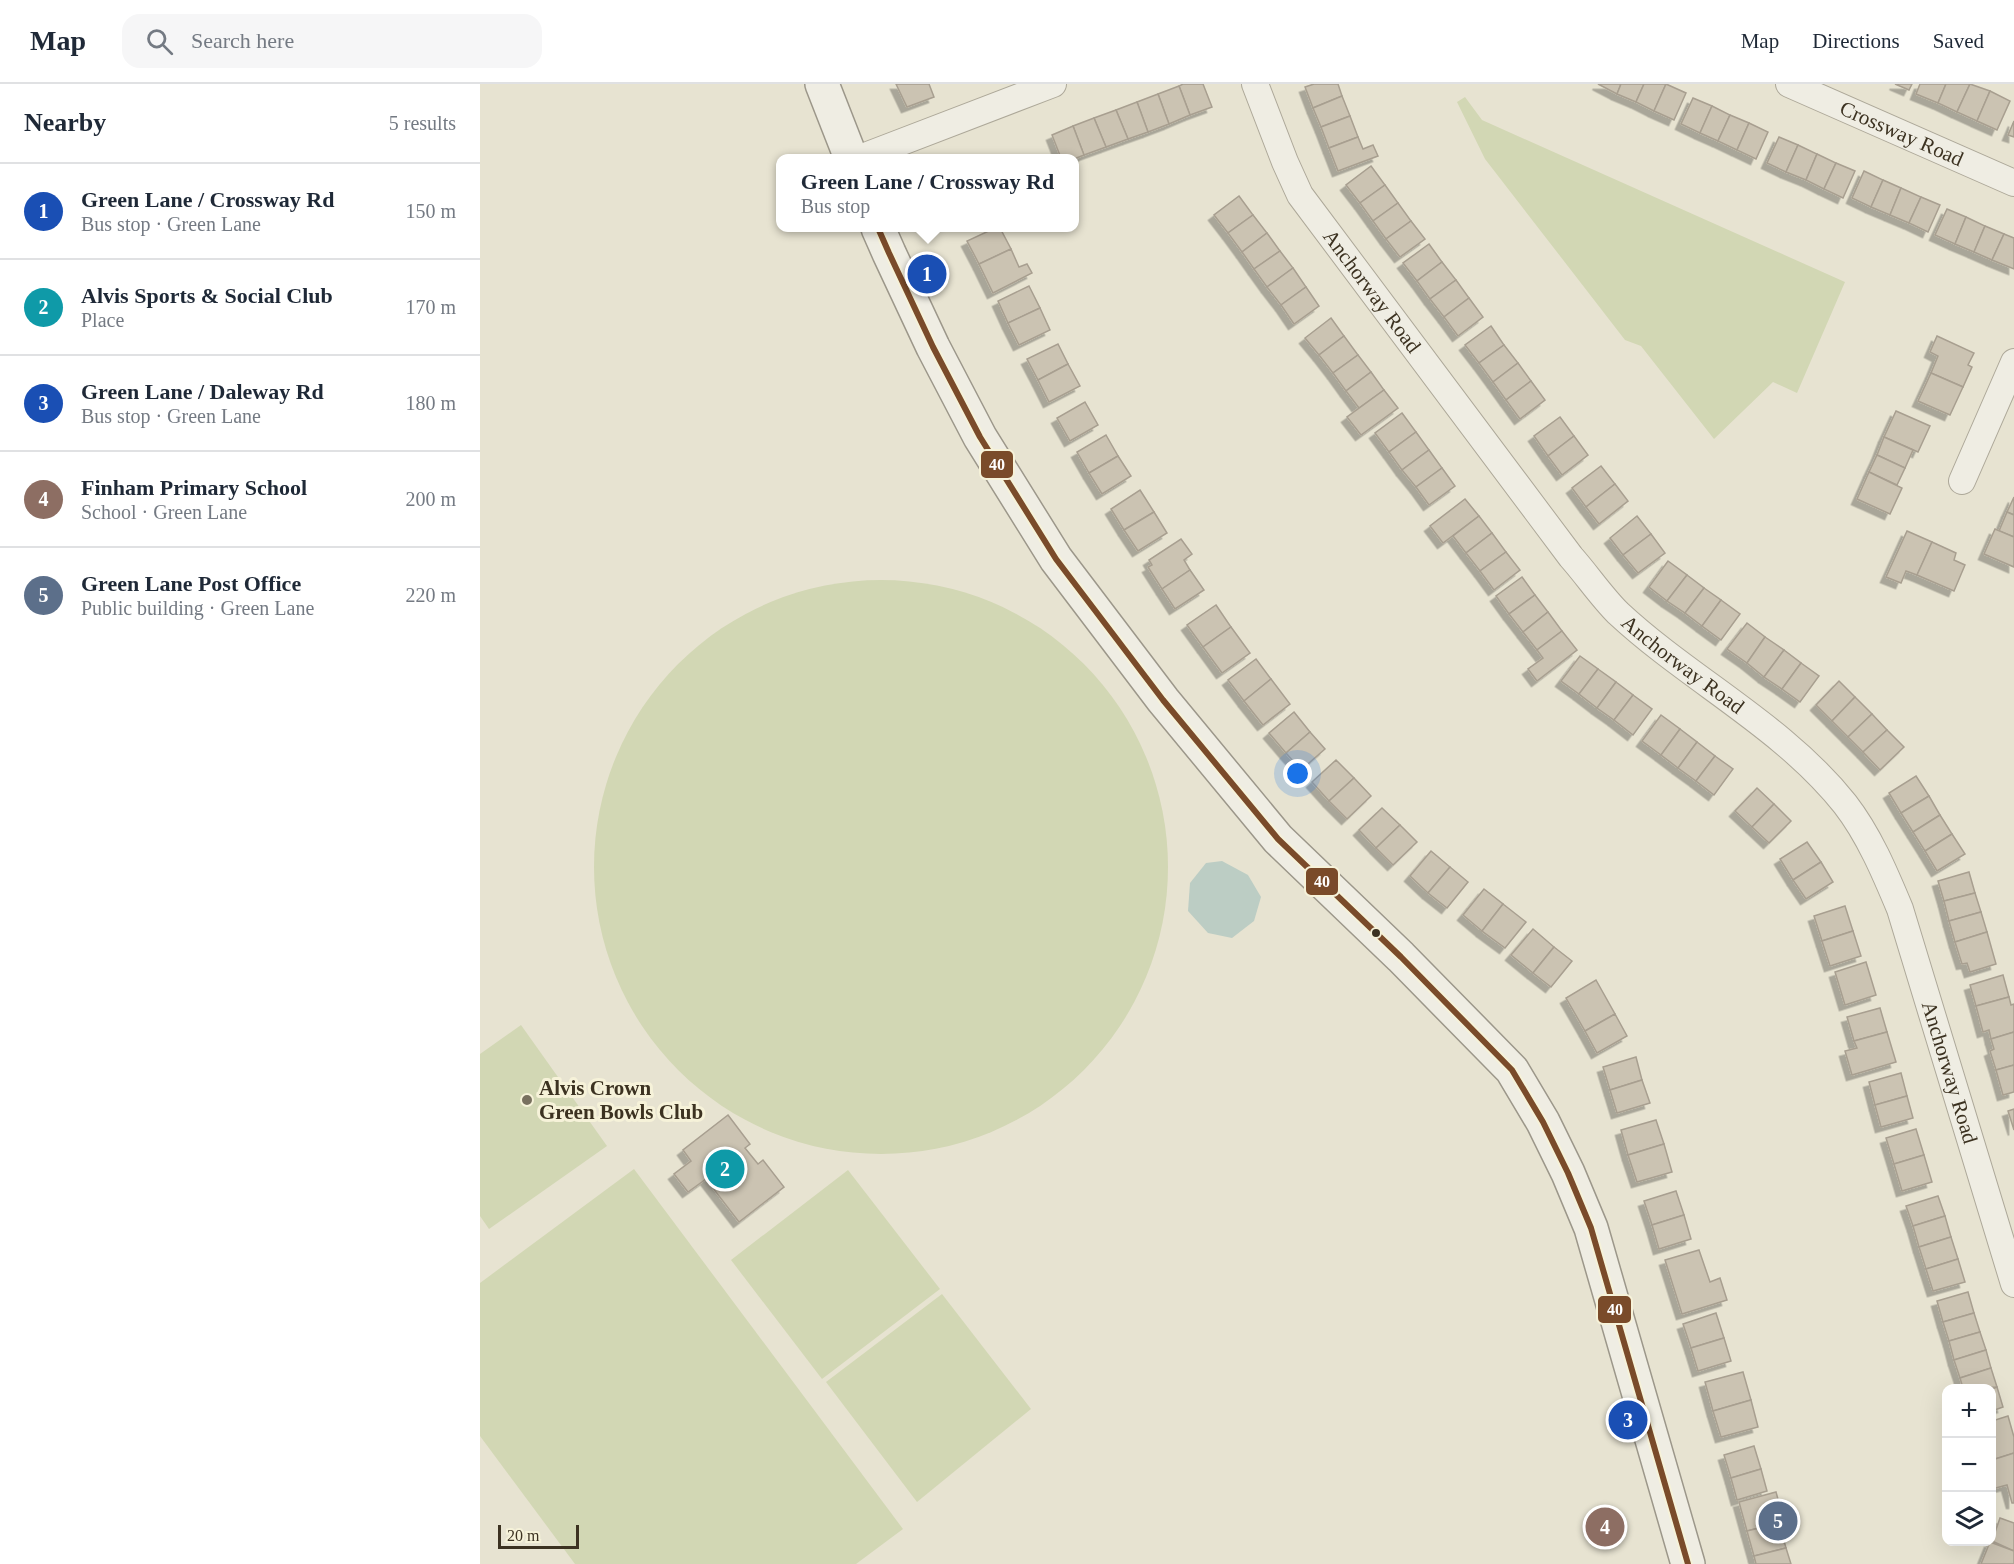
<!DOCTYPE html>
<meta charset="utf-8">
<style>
:root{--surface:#fff;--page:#f6f6f7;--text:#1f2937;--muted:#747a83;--line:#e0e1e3;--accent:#111827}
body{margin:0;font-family:Georgia,serif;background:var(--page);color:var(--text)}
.controls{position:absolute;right:18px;bottom:18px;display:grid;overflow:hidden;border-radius:12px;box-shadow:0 6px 24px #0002}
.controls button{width:54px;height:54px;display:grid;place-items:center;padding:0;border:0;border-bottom:2px solid var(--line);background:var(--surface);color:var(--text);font:30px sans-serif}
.scale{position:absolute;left:18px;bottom:15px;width:81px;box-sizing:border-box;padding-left:6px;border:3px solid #3c3221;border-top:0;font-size:16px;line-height:21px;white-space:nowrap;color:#3c3221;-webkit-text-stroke:4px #f6f2d9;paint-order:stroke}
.you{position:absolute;left:818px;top:690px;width:21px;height:21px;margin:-15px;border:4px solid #fff;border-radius:50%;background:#1a73e8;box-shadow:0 0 0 9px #1a73e833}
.badge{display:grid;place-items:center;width:39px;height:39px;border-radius:50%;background:var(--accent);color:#fff;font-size:20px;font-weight:700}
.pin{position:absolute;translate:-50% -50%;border:3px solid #fff;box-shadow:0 2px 6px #0006}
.popup{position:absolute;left:296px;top:70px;width:303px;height:78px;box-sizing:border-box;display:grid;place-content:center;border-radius:12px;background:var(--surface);filter:drop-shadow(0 2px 4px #0005);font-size:20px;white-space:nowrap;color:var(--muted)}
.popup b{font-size:22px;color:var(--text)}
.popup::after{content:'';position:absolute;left:50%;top:100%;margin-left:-12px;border:12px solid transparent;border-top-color:var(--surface)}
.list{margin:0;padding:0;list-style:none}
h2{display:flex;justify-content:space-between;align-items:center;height:78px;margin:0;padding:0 24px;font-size:26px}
h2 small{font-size:20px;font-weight:400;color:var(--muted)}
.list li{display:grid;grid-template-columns:39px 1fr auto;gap:18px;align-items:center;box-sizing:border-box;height:96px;padding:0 24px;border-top:2px solid var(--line)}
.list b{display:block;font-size:22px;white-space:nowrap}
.list p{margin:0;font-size:20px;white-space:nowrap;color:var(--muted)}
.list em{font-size:20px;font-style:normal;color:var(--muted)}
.icon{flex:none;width:33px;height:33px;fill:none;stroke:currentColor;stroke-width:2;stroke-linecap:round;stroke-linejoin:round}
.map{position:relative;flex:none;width:1534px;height:1480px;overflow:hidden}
header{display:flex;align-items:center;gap:36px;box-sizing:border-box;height:84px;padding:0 30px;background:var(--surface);border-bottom:2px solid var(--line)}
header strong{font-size:28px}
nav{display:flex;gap:33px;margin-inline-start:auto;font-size:21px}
.search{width:420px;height:54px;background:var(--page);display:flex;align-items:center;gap:15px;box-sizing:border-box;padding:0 21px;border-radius:18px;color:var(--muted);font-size:22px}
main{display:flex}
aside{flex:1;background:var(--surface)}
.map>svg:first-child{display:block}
</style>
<header>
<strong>Map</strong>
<div class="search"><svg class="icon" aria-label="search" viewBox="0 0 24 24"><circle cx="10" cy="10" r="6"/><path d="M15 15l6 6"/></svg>Search here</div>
<nav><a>Map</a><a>Directions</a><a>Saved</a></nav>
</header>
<main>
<aside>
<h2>Nearby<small>5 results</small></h2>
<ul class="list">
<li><span class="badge" style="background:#1a4fb4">1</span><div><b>Green Lane / Crossway Rd</b><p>Bus stop · Green Lane</p></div><em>150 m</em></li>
<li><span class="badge" style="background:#0f9aa8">2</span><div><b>Alvis Sports &amp; Social Club</b><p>Place</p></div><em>170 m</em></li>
<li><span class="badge" style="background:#1a4fb4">3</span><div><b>Green Lane / Daleway Rd</b><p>Bus stop · Green Lane</p></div><em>180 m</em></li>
<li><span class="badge" style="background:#8d6e63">4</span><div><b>Finham Primary School</b><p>School · Green Lane</p></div><em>200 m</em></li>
<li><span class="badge" style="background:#5c6f8a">5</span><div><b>Green Lane Post Office</b><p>Public building · Green Lane</p></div><em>220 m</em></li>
</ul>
</aside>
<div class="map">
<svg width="1534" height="1480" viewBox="0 0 1534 1480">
<defs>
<filter id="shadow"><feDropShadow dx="-5.5" dy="5.5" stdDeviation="0" flood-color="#0004"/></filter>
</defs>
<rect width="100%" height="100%" fill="#e7e3d1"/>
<g fill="#d2d7b4">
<path d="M985,13l17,23 363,162 -48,111 -24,-11 -59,57 -73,-93 -16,-6 -140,-181 -28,-57z"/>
<circle cx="401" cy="783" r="287"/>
<path d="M41,941l86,121 -118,83 -9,-13v-162z"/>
<path d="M154,1085l269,360 -47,35h-281l-95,-128v-153z"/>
<path d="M368,1086l92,119 -118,90 -91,-119z"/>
<path d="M462,1210l89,115 -114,93 -91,-120z"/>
</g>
<path fill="#bccdc4" d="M742,777l26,14 13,22 -7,24 -22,17 -24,-5 -20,-22 2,-28 16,-20z"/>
<g fill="#cbc3b2" stroke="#a89f90" stroke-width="1.5" filter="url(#shadow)">
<path d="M416,0h33l5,13 -27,10z"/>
<path d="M703,0h20l9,23 -22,8 -11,-29z"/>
<path d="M834,0h24l4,12 -29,12 -8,-21z"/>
<path d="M1118,0h23l-4,10z"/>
<path d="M1141,0h23l-8,18 -19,-8z"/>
<path d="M1164,0h22l-12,27 -18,-9z"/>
<path d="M1186,0l20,9 -12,27 -20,-9z"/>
<path d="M1415,0h17l-3,6z"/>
<path d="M1440,0h26l-8,19 -22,-9z"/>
<path d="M1466,0h24l-13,28 -19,-9z"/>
<path d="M1490,0l20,7 -13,30 -20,-9z"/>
<path d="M699,2l11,29 -21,9 -11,-30z"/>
<path d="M1510,7l20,10 -13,29 -20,-9z"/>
<path d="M678,10l11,30 -21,8 -11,-30z"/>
<path d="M862,12l8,20 -29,11 -8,-19z"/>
<path d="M1213,14l19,8 -12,27 -19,-9z"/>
<path d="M657,18l11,30 -20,7 -12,-29z"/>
<path d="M1232,22l18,9 -12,26 -18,-8z"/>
<path d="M636,26l12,29 -22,8 -12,-29z"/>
<path d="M1250,31l19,8 -12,27 -19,-9z"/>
<path d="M870,32l8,21 -29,11 -8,-21z"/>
<path d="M614,34l12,29 -22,8 -11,-29z"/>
<path d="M1534,37v16l-6,-2z"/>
<path d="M1269,39l19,9 -12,27 -19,-9z"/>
<path d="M593,42l11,29 -10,4 -13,-1 -9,-23z"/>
<path d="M878,53l5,12 10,-4 5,11 -40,15 -9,-23z"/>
<path d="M1299,53l19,8 -12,27 -19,-9z"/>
<path d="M1318,61l19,9 -11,26 -20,-8z"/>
<path d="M1337,70l19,9 -12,26 -18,-9z"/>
<path d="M1356,79l19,8 -12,27 -19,-9z"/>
<path d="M891,82l14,19 -25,18 -14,-18z"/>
<path d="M1384,87l19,9 -12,27 -19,-9z"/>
<path d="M1403,96l18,8 -11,27 -19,-8z"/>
<path d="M905,101l13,18 -25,18 -13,-18z"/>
<path d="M1421,104l20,9 -12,26 -19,-8z"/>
<path d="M759,112l14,19 -25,18 -14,-18z"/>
<path d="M1441,113l19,8 -12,27 -19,-9z"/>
<path d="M918,119l13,18 -25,18 -13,-18z"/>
<path d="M1467,125l19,8 -11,27 -20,-9z"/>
<path d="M773,131l14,18 -25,19 -14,-19z"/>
<path d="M1486,133l19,9 -11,26 -19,-8z"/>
<path d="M931,137l14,18 -25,18 -14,-18z"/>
<path d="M1505,142l19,8 -12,26 -18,-8z"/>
<path d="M515,144h5l11,21 -32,15 -12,-23z"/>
<path d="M787,149l13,18 -26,18 -12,-17z"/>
<path d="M1524,150l10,4v31l-22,-9z"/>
<path d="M949,160l13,18 -25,19 -14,-18z"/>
<path d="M531,165l8,18 8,-3 5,9 -39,20 -14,-29z"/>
<path d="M800,167l13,17 -26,19 -13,-18z"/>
<path d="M962,178l14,18 -26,19 -13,-18z"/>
<path d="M813,184l13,19 -25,18 -14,-18z"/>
<path d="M976,196l13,18 -25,19 -14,-18z"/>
<path d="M549,202l11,22 -32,15 -10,-22z"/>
<path d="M826,203l13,19 -25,18 -13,-19z"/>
<path d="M989,214l14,19 -25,19 -14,-19z"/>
<path d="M560,224l10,22 -31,15 -11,-22z"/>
<path d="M851,234l13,18 -25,19 -14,-17z"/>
<path d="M1011,242l13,19 -25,18 -14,-18z"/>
<path d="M864,252l14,19 -25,18 -14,-18z"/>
<path d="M1457,252l37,17 -6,12 4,2 -9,20 -32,-14 7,-17 -8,-4z"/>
<path d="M578,260l10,20 -30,16 -11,-21z"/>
<path d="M1024,261l14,18 -25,19 -14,-19z"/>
<path d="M878,271l13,17 -25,19 -13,-18z"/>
<path d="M1038,279l13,18 -25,19 -13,-18z"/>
<path d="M588,280l12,22 -31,16 -11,-22z"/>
<path d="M891,288l13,18 -25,18 -13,-17z"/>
<path d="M1451,289l32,14 -13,28 -32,-14z"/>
<path d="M1051,297l14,19 -25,19 -14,-19z"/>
<path d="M904,306l14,18 -37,27 -14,-18z"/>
<path d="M605,318l13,23 -28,16 -13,-23z"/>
<path d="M1416,327l34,15 -12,26 -34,-15z"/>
<path d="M922,329l14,19 -27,20 -14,-19z"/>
<path d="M1080,333l14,19 -26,20 -14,-20z"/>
<path d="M936,348l13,18 -27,20 -13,-18z"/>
<path d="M626,351l12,21 -29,17 -12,-21z"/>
<path d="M1094,352l14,19 -26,20 -14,-19z"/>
<path d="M1404,353l29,13 -8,18 -28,-13z"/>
<path d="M949,366l13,18 -26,19 -14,-17z"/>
<path d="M1397,371l28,13 -8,17 -28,-13z"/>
<path d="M638,372l13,20 -29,18 -13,-21z"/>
<path d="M1121,382l14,18 -29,23 -14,-19z"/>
<path d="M962,384l13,18 -26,19 -13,-18z"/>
<path d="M1389,388l33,16 -12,26 -33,-15z"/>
<path d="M1135,400l13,17 -29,23 -13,-17z"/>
<path d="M660,406l14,22 -30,18 -13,-21z"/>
<path d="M1534,413v18l-7,-3z"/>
<path d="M985,415l14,17 -36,27 -13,-17z"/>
<path d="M674,428l13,21 -29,18 -14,-21z"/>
<path d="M1527,428l7,3v22l-15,-6z"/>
<path d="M999,432l13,17 -26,20 -13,-17z"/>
<path d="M1157,432l14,18 -28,21 -13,-17z"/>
<path d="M1515,445l19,8v30l-30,-13z"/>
<path d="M1427,447l25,11 -15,33 -11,-4 -5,12 -15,-6z"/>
<path d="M1012,449l14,19 -26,19 -14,-18z"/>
<path d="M1171,450l14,19 -27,20 -15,-18z"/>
<path d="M701,455l11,15 -8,6 6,10 -28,19 -14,-22 4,-2 -3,-5z"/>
<path d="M1452,458l24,11 -2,7 11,5 -11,26 -37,-16z"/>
<path d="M1026,468l14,18 -26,20 -14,-19z"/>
<path d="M1188,477l19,14 -20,26 -18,-14z"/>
<path d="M710,486l14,20 -29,19 -13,-20z"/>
<path d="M1207,491l17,13 -19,25 -18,-12z"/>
<path d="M1042,493l13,18 -26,19 -13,-18z"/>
<path d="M1224,504l17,12 -19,26 -17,-13z"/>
<path d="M1055,511l13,17 -25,20 -14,-18z"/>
<path d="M1241,516l19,14 -19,26 -19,-14z"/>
<path d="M736,521l15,22 -28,20 -16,-22z"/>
<path d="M1068,528l14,19 -25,19 -14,-18z"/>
<path d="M1267,539l18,14 -18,26 -20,-14z"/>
<path d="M751,543l19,26 -28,20 -19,-26z"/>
<path d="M1082,547l15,19 -40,31 -9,-12 15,-11 -6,-8z"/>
<path d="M1285,553l19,13 -20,27 -17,-14z"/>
<path d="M1304,566l17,13 -19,26 -18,-12z"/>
<path d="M1100,572l18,13 -19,25 -18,-13z"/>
<path d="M776,575l15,20 -27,22 -16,-21z"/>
<path d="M1321,579l18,13 -19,26 -18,-13z"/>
<path d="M1118,585l18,13 -19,26 -18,-14z"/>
<path d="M791,595l19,25 -27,21 -19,-24z"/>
<path d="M1359,597l16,16 -23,24 -16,-16z"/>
<path d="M1136,598l17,13 -19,25 -17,-12z"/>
<path d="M1153,611l19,14 -19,26 -19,-15z"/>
<path d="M1375,613l17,17 -24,23 -16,-16z"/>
<path d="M814,628l16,20 -24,21 -17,-20z"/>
<path d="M1392,630l15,16 -24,22 -15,-15z"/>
<path d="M1181,631l19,14 -19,26 -19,-14z"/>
<path d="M1200,645l17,13 -19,26 -17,-13z"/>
<path d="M1407,646l17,17 -24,23 -17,-18z"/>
<path d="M830,648l15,17 -24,21 -15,-17z"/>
<path d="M1217,658l18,14 -19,25 -18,-13z"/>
<path d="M1235,672l18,13 -19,26 -18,-14z"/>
<path d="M856,676l18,18 -25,23 -17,-19z"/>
<path d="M1436,692l13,20 -28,17 -12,-20z"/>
<path d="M874,694l17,18 -24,23 -18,-18z"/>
<path d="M1277,704l17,16 -22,23 -17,-16z"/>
<path d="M1449,712l11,19 -27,17 -12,-19z"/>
<path d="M1294,720l17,17 -22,22 -17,-16z"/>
<path d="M902,724l18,17 -24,23 -17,-18z"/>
<path d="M1460,731l12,19 -27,17 -12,-19z"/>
<path d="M920,741l17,17 -24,23 -17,-17z"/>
<path d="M1472,750l13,20 -28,17 -12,-20z"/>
<path d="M1327,758l14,20 -28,18 -13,-21z"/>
<path d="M951,767l19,16 -22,26 -18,-17z"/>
<path d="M1341,778l12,20 -27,17 -13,-19z"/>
<path d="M970,783l18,15 -21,26 -19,-15z"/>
<path d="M1489,788l6,21 -31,8 -6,-20z"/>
<path d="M1004,805l19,15 -21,27 -19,-16z"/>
<path d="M1495,809l6,19 -32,9 -5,-20z"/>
<path d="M1023,820l23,18 -21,26 -23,-17z"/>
<path d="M1365,822l8,25 -31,10 -8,-25z"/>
<path d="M1501,828l6,20 -32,10 -6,-21z"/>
<path d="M1053,845l21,18 -21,26 -22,-18z"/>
<path d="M1373,847l8,25 -31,10 -8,-25z"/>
<path d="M1507,848l9,32 -26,8 -3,-9 -5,1 -7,-22z"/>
<path d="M1074,863l18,14 -21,26 -18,-14z"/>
<path d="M1386,878l10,33 -31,10 -10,-33z"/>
<path d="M1523,891l6,22 -33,9 -6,-21z"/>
<path d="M1116,896l19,34 -30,17 -19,-33z"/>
<path d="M1529,913l2,8 3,-1v28l-23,7 -2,-9 -6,2 -7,-26z"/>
<path d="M1400,924l7,24 -33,9 -7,-24z"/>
<path d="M1135,930l12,22 -30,17 -12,-22z"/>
<path d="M1407,948l9,30 -44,13 -7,-24 12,-3 -3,-7z"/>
<path d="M1534,948v33l-18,5 -6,-19 4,-2 -3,-10z"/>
<path d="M1156,973l6,23 -32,10 -7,-23z"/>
<path d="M1534,981v27l-11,3 -7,-25z"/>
<path d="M1421,989l6,23 -32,9 -6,-23z"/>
<path d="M1162,996l8,23 -33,10 -7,-23z"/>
<path d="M1427,1012l6,22 -32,9 -6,-22z"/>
<path d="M1534,1025v21l-6,-19z"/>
<path d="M248,1031l22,29 -5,4 13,16 5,-4 21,27 -45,35 -33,-43 -18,13 -14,-18 17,-13 -8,-11z"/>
<path d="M1176,1036l8,24 -36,11 -7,-25z"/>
<path d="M1436,1045l8,26 -30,9 -8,-26z"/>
<path d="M1184,1060l8,28 -35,10 -9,-27z"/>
<path d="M1444,1071l8,27 -30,9 -8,-27z"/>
<path d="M1196,1107l8,24 -32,10 -8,-24z"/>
<path d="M1458,1112l7,20 -32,10 -7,-20z"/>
<path d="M1204,1131l7,24 -32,10 -7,-24z"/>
<path d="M1465,1132l6,21 -32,10 -6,-21z"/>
<path d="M1471,1153l7,22 -32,10 -7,-22z"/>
<path d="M1219,1166l11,32 10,-4 7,22 -45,14 -17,-54z"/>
<path d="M1478,1175l7,23 -32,9 -7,-22z"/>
<path d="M1488,1208l6,21 -31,9 -6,-21z"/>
<path d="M1236,1229l8,25 -33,10 -8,-24z"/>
<path d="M1494,1229l6,19 -31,9 -6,-19z"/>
<path d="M1500,1248l6,18 -32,10 -5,-19z"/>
<path d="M1244,1254l7,23 -33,10 -7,-23z"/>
<path d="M1506,1266l5,18 -31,10 -6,-18z"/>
<path d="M1511,1284l6,19 -34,1 -3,-10z"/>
<path d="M1263,1288l8,28 -38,11 -8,-29z"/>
<path d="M1517,1303l6,20 -11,4v-22z"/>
<path d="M1271,1316l7,27 -37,10 -8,-26z"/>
<path d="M1528,1332l6,21v16l-22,7v-39z"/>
<path d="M1274,1362l7,23 -30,9 -7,-23z"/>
<path d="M1534,1369v50h-2l-5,-18 -15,4v-29z"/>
<path d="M1281,1385l6,22 -30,9 -6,-22z"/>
<path d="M1296,1408l8,29 -37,10 -8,-29z"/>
<path d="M1520,1434l14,5v28l-22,-10z"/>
<path d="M1299,1439l7,25 -32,8 -7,-25z"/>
<path d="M1510,1458l24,9v13h-33z"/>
<path d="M1306,1464l5,16h-35l-2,-8z"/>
</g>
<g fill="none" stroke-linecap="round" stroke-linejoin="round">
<g stroke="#ada899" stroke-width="28">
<g id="street">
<path id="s1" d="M775,0l30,78 15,33 271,362c16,18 30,39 47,56 72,67 165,113 227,191 24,31 40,69 55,105l114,375"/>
<path id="s2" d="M1309,0l225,99"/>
<path d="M380,74l193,-74"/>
<path d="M1482,397l52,-119"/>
</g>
</g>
<g stroke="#9c978a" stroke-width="36">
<g id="secondary">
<path d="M342,0l29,74"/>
<path d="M398,144l11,25 44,94 47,90 76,122 107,141 115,139 123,118 111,113 31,52 25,51 23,55 97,336"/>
</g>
</g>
<use href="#street" stroke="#efede3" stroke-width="26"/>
<use href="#secondary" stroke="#efede3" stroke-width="33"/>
<g stroke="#f6f2d9" stroke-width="10">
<path id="bus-1" d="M398,144l11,25 44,94 47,90 76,122 107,141 115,139 123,118 111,113 31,52 25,51 23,55 97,336"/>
</g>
<use href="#bus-1" stroke="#7a4b2a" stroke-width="6"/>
</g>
<circle fill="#3c3221" stroke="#f6f2d9" stroke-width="2" cx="896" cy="849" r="5"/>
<circle fill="#78705f" stroke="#f6f2d9" stroke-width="2" cx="47" cy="1016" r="6"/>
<g text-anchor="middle" stroke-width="6" stroke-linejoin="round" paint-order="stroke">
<g font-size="21" fill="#3c3221" stroke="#f6f2d9">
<text dy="7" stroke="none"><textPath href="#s2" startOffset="123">Crossway Road</textPath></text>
<text dy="7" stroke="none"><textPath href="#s1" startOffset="240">Anchorway Road</textPath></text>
<text dy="7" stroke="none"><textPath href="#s1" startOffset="728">Anchorway Road</textPath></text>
<text dy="7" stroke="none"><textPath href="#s1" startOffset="1232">Anchorway Road</textPath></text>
</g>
<g font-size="21" font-weight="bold" fill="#3c3221" stroke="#f6f2d9" text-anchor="start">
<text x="59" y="1011">Alvis Crown<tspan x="59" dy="24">Green Bowls Club</tspan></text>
</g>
</g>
<g stroke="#f6f2d9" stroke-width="2">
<rect x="500" y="366" width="34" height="29" rx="6" fill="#7a4b2a"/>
<rect x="825" y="783" width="34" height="29" rx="6" fill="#7a4b2a"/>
<rect x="1117" y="1211" width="35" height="29" rx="6" fill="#7a4b2a"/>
</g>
<g font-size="16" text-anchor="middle" font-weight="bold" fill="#fff">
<text x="517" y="386">40</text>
<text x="842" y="803">40</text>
<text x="1135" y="1231">40</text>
</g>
</svg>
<div class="controls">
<button>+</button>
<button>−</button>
<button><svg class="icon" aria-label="layers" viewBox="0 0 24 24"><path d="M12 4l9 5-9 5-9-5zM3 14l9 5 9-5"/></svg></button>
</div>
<div class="scale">20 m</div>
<div class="you"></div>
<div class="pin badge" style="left:447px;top:190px;background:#1a4fb4">1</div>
<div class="popup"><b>Green Lane / Crossway Rd</b>Bus stop</div>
<div class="pin badge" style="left:245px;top:1085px;background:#0f9aa8">2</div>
<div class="pin badge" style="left:1148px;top:1336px;background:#1a4fb4">3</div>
<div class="pin badge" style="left:1125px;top:1443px;background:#8d6e63">4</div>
<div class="pin badge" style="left:1298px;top:1437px;background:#5c6f8a">5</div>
</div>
</main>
